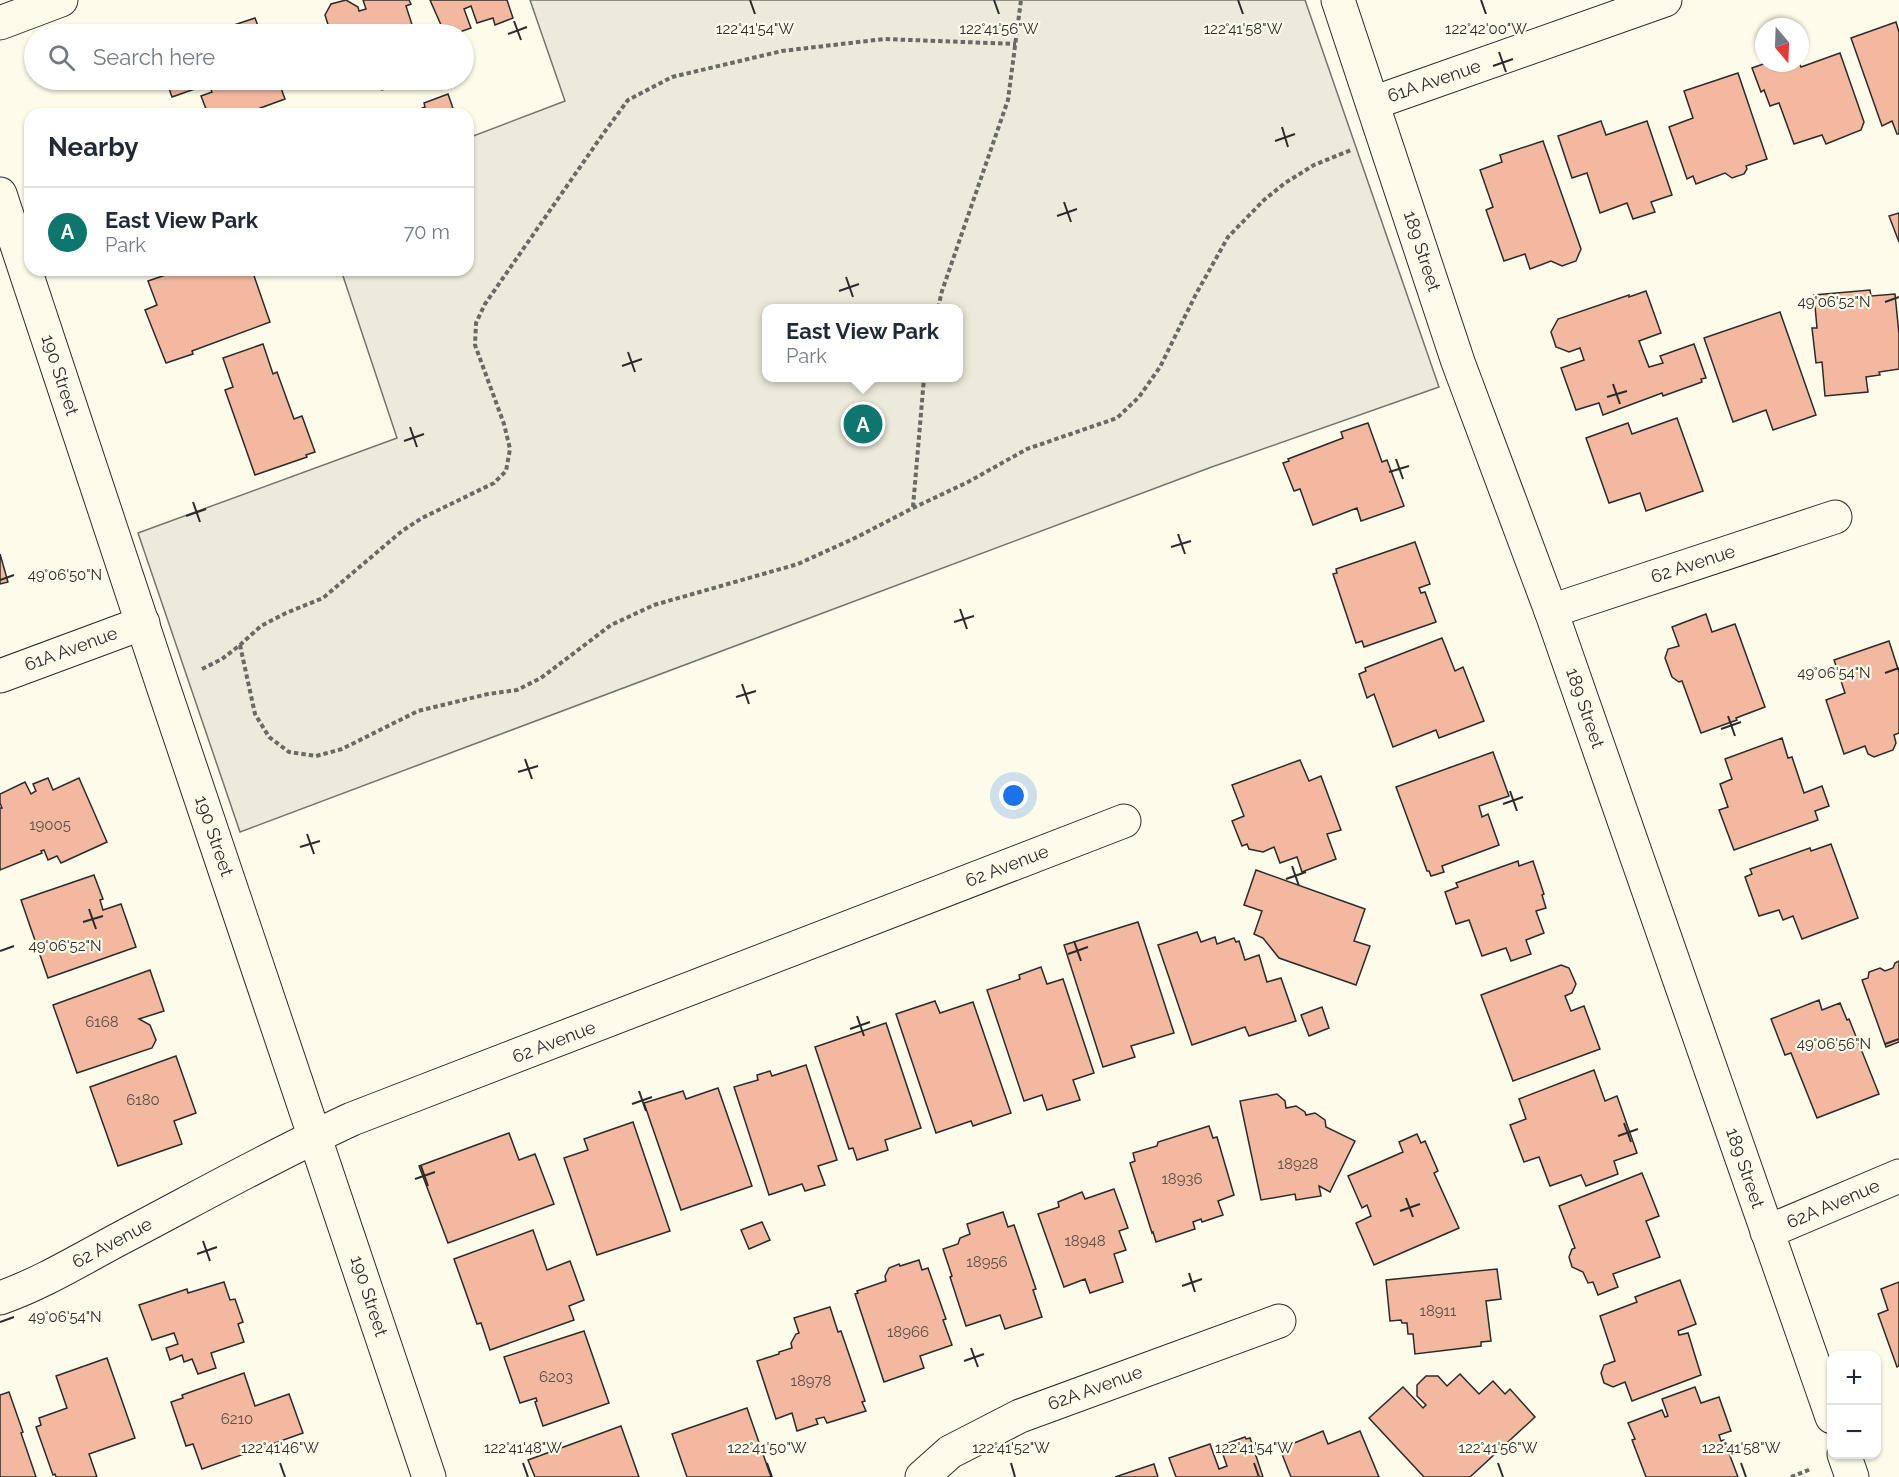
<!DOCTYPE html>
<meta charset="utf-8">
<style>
:root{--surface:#fff;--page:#f2f2f3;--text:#1f2937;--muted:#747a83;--line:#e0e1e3;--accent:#0f766e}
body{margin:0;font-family:Raleway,sans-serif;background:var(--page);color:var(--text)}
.controls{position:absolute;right:18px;bottom:18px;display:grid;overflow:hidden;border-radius:12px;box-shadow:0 2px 4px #0004}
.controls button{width:54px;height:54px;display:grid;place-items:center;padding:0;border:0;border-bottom:2px solid var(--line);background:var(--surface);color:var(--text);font:30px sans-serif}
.compass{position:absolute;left:1755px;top:18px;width:54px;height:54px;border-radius:50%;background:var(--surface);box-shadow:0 2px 4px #0004;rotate:161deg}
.you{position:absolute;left:1014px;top:796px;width:21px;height:21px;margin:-15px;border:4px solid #fff;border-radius:50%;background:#1a73e8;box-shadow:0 0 0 9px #1a73e833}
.badge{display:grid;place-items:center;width:39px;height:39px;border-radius:50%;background:var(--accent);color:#fff;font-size:20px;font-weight:700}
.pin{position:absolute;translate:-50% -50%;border:3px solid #fff;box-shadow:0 2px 6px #0006}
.popup{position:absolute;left:762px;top:304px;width:201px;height:78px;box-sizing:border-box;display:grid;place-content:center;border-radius:12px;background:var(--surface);filter:drop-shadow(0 2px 4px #0005);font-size:20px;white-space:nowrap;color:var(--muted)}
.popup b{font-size:22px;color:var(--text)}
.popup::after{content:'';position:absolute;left:50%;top:100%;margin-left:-12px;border:12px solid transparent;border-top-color:var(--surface)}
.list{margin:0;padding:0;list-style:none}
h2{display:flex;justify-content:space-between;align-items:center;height:78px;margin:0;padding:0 24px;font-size:26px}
h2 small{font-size:20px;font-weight:400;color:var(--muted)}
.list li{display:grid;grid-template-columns:39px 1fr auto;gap:18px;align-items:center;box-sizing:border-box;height:90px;padding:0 24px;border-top:2px solid var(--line)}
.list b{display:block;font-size:22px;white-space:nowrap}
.list p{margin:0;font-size:20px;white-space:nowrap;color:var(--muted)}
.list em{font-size:20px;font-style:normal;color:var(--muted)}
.icon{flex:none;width:33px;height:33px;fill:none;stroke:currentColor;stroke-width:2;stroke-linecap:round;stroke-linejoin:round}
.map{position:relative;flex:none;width:1899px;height:1477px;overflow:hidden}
.search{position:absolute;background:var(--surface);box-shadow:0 2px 4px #0004;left:24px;top:24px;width:450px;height:66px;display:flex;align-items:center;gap:15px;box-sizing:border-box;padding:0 21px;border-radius:33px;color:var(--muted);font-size:22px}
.panel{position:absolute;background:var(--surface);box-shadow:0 2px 4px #0004;left:24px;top:108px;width:450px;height:168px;border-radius:18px}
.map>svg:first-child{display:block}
</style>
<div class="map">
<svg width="1899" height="1477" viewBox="0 0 1899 1477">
<rect width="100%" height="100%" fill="#fdfbea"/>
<path fill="#ecebdb" stroke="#74746e" stroke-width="1.5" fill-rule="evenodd" d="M530,0h775l134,387 -230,81 -969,364 -102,-299 259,-95 -56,-168h127v-132l97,-37zM959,308v70h-192v-70z"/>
<g fill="#f2b8a0" stroke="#2b2b2b" stroke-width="1.5">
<path d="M346,0l12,7 1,4 7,-2 -3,-9h46l2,4 -5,2 9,28h-84l-6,-19 6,-11z"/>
<path d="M430,0h77l6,18 -18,7 -2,-7 -16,5 -6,-17 -7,3 7,19 -17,6h-9z"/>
<path d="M255,18l6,16h-54z"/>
<path d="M1896,22l3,10v102h-2l-5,-13 -10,5 -31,-88z"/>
<path d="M1840,53l24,69 -3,8 -35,14 -4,-9 -28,9 -15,-41 -9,3 -6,-16 -3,2 -9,-24 14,-5h33l2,4z"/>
<path d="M1738,73l29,86 -21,7 1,3 -3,5 -12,4 -7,-5 -29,11 -3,-8 -6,3 -18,-52 24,-9 -9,-27z"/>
<path d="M166,80h112l7,19 -41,15h-36l-7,-18 11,-4 -3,-8 -37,13z"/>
<path d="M371,80h25l-4,6 -10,4 -9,-5z"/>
<path d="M448,94l7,20h-47l17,-7 -1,-4z"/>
<path d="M1601,121l5,14 41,-14 25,74 -21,7 4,10 -22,7 -6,-16 -27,10 -13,-40 -15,5 -14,-42z"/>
<path d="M1543,141l38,108 -5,12 -14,5 -11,-5 -21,8 -5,-15 -21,7 -18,-51 7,-3 -13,-37 22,-8 -2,-7z"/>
<path d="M1899,213v29l-10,-26z"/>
<path d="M180,270h72l18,52 -78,29 1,3 -27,9 -21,-53 12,-5 -9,-24z"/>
<path d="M1870,290l1,6 24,-2 4,40v35l-20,3 1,3 -14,2 2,15 -43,4 -3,-34 -6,1 -4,-35h5l-3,-33z"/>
<path d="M1646,291l15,42 -22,8 10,26 14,-4 -3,-7 34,-12 12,34 -5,1 1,3 -39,14 -1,-3 -59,22 -4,-12 -23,7 -15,-42 23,-8 -4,-12 -11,4 -13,-5 -5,-15 7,-13 71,-24v2z"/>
<path d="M1780,312l36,103 -43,15 -7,-20 -33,12 -29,-84z"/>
<path d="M263,344l10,30 4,-2 17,47 8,-3 13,36 -9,3 1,2 -52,18 -30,-85 8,-3 -10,-29z"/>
<path d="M1677,418l26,73 -57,20 -6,-18 -31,10 -23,-65 42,-15 4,11z"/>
<path d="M1368,423l14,39 5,-2 17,46 -43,15 -4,-13 -44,17 -13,-36 -6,2 -11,-28 6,-2 -1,-2 55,-21 -2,-6z"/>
<path d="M1415,542l15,42 -11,4 2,5 4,-1 11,30 -72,25 -2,-6 -6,2 -23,-69 4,-1 -1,-4z"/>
<path d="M0,554l8,28 -8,2z"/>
<path d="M1706,614l6,18 23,-8 30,83 -29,11 1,2 -36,13 -19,-52 -3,1 -7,-5 -7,-19 3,-9 11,-3 -7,-19z"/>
<path d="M1442,638l13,33 8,-4 21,54 -45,17 -3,-8 -43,17 -19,-53 -7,4 -8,-24 7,-3 -1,-3z"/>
<path d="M1889,641l10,31v61l-5,2 2,8 -3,7 -19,7 -6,-3 -3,-8 -21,8 -18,-54 19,-7 -11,-33z"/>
<path d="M1782,738l6,20 4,-1 12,36 18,-7 7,20 -14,5 3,9 -84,30 -15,-40 9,-3 -8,-23 12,-5 -7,-20z"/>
<path d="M1493,752l16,44 -30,10 3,11 6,-3 11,31 -57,21 2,6 -13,4 -2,-5h-2l-31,-84z"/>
<path d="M1300,760l9,21 12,-5 20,54 -14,4 9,25 -34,13 -5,-15 -17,6 -6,-16 -11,5 -14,-3 -2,-5 -5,2 -10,-25 12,-5 -12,-31z"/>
<path d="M48,778l5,12 26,-12 28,64 -46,21 -4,-7 -9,4 -4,-10 -3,1 1,2 -42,17v-62h2l-2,-5v-9l25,-12 6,12 5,-3 -3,-7z"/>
<path d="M1831,844l27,74 -56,21 -9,-23 -10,4 -4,-10 -20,6 -14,-39 7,-3 -2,-5 60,-21 1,3z"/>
<path d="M1518,861l1,5 14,-5 11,33 -2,1 4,13 -10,3 8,22 -18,7 5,14 -20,7 -5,-13 -24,8 -13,-36 -13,4 -11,-32 13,-5 -2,-4z"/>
<path d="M1256,870l109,39 -11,32 16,5 -14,39 -77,-27 -16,-20 -9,-4 8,-23 -18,-6z"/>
<path d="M94,875l9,24 -3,1 3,10 18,-6 15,43 -88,31 -27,-78z"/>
<path d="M1138,922l36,111 -43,13 4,11 -32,10 -39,-122z"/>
<path d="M1197,932l4,10 14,-5 2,7 17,-6 2,4 3,-1 6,19 14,-5 8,27 14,-4 15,43 -47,15 -4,-9 -53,18 -34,-100z"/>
<path d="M1899,961v81l-13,5 -24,-67 6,-2 1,-6 11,-4 5,3 8,-3 2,-5z"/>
<path d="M1561,965l8,3 7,16 -4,9 -7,3 6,15 13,-5 16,43 -87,32 -32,-86z"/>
<path d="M1041,967l6,17 16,-5 31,94 -21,7 7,20 -33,10 -5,-15 -18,6 -37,-111 33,-11 -1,-4z"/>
<path d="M150,970l14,41 -25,8 11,6 6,15 -4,8 -75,25 -24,-68z"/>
<path d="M1819,1000l3,10 18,-7 7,17 2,-1 30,75 -62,24 -26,-65 -6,2 -14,-36z"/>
<path d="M935,1001l5,12 33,-11 38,111 -38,13 -2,-5 -35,12 -40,-119z"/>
<path d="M1322,1007l7,21 -20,8 -8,-21z"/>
<path d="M886,1023l35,105 -36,12 3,10 -31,10 -4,-12 -4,1 -34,-102z"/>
<path d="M176,1056l20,57 -22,8 8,23 -64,22 -28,-79z"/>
<path d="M806,1065l31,95 -19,6 7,19 -20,6 -3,-7 -33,11 -35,-108 24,-7 -1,-5 13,-4 2,5z"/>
<path d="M1594,1070l11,31 12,-5 20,57 -23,8 4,13 -32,12 -5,-11 -31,11 -11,-29 -15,5 -14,-37 16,-6 -7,-20z"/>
<path d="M718,1088l34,98 -71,24 -37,-107 39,-12 3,8z"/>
<path d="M1277,1094l8,7 1,7 10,-2 9,6 1,3 9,-2 10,7 1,7 29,14 -25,51 -11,-6 2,10 -25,4 -1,-6 -34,6 -21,-99z"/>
<path d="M633,1122l37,109 -73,24 -33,-97 24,-8 -4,-11z"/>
<path d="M1209,1126l4,12 4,-1 17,58 -16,6 5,14 -21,7 -1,-3 -8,3 2,7 -39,13 -3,-10 -1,1 -22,-70 5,-2 -2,-8 24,-7 1,-4z"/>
<path d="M509,1133l10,27 16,-6 19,50 -106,39 -29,-77z"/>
<path d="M1417,1134l4,9 4,-2 13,30 -4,2 25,55 -85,37 -18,-42 15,-7 -4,-11 -5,3 -14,-32 55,-24 -4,-10z"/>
<path d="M1642,1173l17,43 -13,5 14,36 -47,17 5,13 -20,8 -5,-13 -5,1 -5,-11 -11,-5 -3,-10 3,-8 3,-1 -16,-42z"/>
<path d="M1114,1189l14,39 -9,3 7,19 -12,4 9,28 -33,11 -5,-14 -21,8 -26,-73 21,-7 -1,-5 24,-10 3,7z"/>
<path d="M1003,1212l5,15 6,-2 22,64 -3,1 9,27 -37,12 -5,-14 -34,11 -16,-49 2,-1 -9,-27 15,-5 2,-6 10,-4 -3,-10z"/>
<path d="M762,1222l8,18 -21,9 -8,-19z"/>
<path d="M533,1230l14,40 23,-9 14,39 -15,6 5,14 -84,30 -9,-27 -4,1 -23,-65z"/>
<path d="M919,1260l3,10 6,-2 18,51 -3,1 9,25 -32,11 4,12 -40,14 -29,-88 3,-1 -1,-2 29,-10 -1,-5 4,-8 10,-4 1,2z"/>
<path d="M1497,1269l4,30 -15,2 5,40 -10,1v4l-66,8 -2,-20h-5l-1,-11h-5l-1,-3 -11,1 -4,-41z"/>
<path d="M1680,1280l16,44 -18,7 1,4 9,-2 13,42 -69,26 -7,-19 -12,5 -9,-4 -3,-10 3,-8 11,-4 -15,-45 37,-14 -2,-5z"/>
<path d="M224,1282l6,18 5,-1 8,23 -5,2 6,18 -33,11 5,15 -18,6 -6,-15 -8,3 -2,-7 -12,5 -4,-12 12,-4 -4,-11 -22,7 -13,-35 48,-16 1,4z"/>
<path d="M1899,1282v84l-2,1 -19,-53 10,-4 -7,-21z"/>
<path d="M830,1307l8,25 3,-1 24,70 -3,1 4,9 -39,12 -3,-6 -8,2 2,5 -21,7 -5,-18 -16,6 -19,-58 22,-7v-2l13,-4 -1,-5 5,-9 3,-1 -5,-15z"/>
<path d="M584,1331l25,72 -66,23 -8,-24 2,-1 -1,-3 -16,5 -16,-46z"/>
<path d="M107,1358l28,80 -46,16 8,23h-41l-1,-3 -2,1 -17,-48 5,-2 -2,-7 28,-10 -11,-32z"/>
<path d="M244,1373l11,33 34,-12 14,39 -101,36 -9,-25 -7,2 -15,-44 12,-4 -1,-3z"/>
<path d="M1460,1374l19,20 14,-13 12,13 5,-5 25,28 -65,60h-46l-55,-59 34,-31 20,21 3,-3 -9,-9v-11l9,-9h12l9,10z"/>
<path d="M1695,1387l6,16 18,-6 12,34 -12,4 2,6 3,-1 14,37h-92l-14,-37 3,-1 -7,-16 34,-13 3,7 3,-1 -6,-17z"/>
<path d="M9,1392l14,40 -2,1 15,44h-36v-82z"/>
<path d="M747,1408l24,69h-84l-15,-43z"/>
<path d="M621,1426l18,51h-104l-7,-17z"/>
<path d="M1323,1431l5,13 32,-13 19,46h-88l-11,-28z"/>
<path d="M1245,1437l1,2 4,-1 13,39h-87l-7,-19 41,-14 9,25 8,-3 -7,-20z"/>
<path d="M1154,1464l4,13h-43z"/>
</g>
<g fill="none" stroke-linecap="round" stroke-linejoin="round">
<g stroke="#2b2b2b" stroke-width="35">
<g id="minor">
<path d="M1338,0l120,362 93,249 281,806"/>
<path d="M0,23l61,-23"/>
<path d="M1373,103l292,-103"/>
<path d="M0,194l162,489 267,794"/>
<path d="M1551,611l284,-94"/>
<path d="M0,676l143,-53"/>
<path d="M1767,1232l132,-56"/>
<path d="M0,1298c43,-15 83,-40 123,-61 76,-40 151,-82 229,-118l772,-298"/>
<path d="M1844,1454l8,23"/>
<path d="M922,1477l28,-25 70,-36 259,-95"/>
</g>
</g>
<g stroke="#6a6964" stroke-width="4" stroke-dasharray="4.5 3" stroke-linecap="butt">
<path d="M938,308l4,-17 66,-191 13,-100"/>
<path d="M913,507l11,-129"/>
<path d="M240,645l15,69 14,23 20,15 27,4 26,-7 76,-38 70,-17 29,-4 24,-12 70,-53 43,-20 144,-41 59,-27 56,-29 55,-26 59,-33 90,-31 22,-21 21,-30 36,-73 32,-57 36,-37 21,-17 29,-18 37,-15"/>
<path d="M202,669l20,-10 18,-14 21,-19 25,-13 37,-15 79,-67 20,-13 72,-35 12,-12 4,-22 -6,-25 -29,-79 1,-22 9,-19 118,-170 25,-34 44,-23 110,-26 102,-12 132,5"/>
<path d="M1791,1477l20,-8"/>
</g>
<use href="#minor" stroke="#fdfbea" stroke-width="33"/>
</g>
<path fill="none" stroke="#2b2b2b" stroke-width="2" d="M750,0l5,14M994,0l5,14M1238,0l5,14M1481,0l5,14M514,21l7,19M508,34l19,-7M1499,52l7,20M1493,66l20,-7M1282,127l6,20M1275,141l20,-7M1064,202l7,20M1057,216l20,-7M846,277l7,20M839,291l20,-7M1885,302l14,-5M628,352l7,20M622,366l20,-7M1613,384l7,20M1607,397l20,-6M410,427l7,20M404,441l20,-7M1396,459l7,20M1389,472l20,-6M193,502l7,20M186,516l20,-7M1178,534l7,20M1171,547l20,-6M0,580l14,-5M960,609l7,20M954,622l20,-6M1885,673l14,-5M742,684l7,20M736,697l20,-6M1728,716l7,20M1721,729l20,-7M525,759l7,20M518,772l20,-6M1510,791l7,20M1503,804l20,-7M307,834l7,20M300,847l20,-6M1292,866l7,20M1286,879l20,-7M89,909l7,20M83,922l20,-6M1074,941l7,20M0,951l14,-5M1068,954l20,-7M857,1016l7,20M850,1029l20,-7M1885,1044l14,-5M639,1091l7,20M632,1104l20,-7M1624,1123l7,19M1618,1136l20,-7M421,1166l7,20M415,1179l20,-7M1406,1198l7,19M1400,1211l20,-7M203,1241l7,20M197,1254l20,-7M1189,1273l6,19M1182,1286l20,-7M0,1322l14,-5M971,1348l7,19M964,1361l20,-7M280,1463l5,14M523,1463l5,14M767,1463l5,14M1011,1463l4,14M1254,1463l5,14M1498,1463l5,14M1741,1463l5,14"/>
<g text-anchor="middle" stroke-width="4.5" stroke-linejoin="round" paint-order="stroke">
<g font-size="15" fill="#5d4e48">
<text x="50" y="830">19005</text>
<text x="102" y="1027">6168</text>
<text x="143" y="1105">6180</text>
<text x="1298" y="1169">18928</text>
<text x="1182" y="1184">18936</text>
<text x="1085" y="1246">18948</text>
<text x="987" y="1267">18956</text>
<text x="1438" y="1316">18911</text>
<text x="908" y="1337">18966</text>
<text x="556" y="1382">6203</text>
<text x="811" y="1386">18978</text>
<text x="237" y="1424">6210</text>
</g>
<g font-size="18" fill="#2b2b2b" stroke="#fdfbea">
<text transform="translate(1434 81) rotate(-19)" y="6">61A Avenue</text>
<text transform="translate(1422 251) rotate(72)" y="6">189 Street</text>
<text transform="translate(60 375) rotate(72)" y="6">190 Street</text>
<text transform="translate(1693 564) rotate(-18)" y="6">62 Avenue</text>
<text transform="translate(71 649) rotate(-20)" y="6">61A Avenue</text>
<text transform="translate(1585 708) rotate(71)" y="6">189 Street</text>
<text transform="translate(214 836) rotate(71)" y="6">190 Street</text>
<text transform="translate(1007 866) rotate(-21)" y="6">62 Avenue</text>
<text transform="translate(554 1042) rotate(-21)" y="6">62 Avenue</text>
<text transform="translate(1745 1168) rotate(71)" y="6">189 Street</text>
<text transform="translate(1833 1204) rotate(-23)" y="6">62A Avenue</text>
<text transform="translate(112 1243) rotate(-28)" y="6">62 Avenue</text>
<text transform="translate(369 1296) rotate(72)" y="6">190 Street</text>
<text transform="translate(1095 1388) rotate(-20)" y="6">62A Avenue</text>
</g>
</g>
<g font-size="15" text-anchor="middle" fill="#2b2b2b" stroke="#fdfbea" stroke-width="4.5" stroke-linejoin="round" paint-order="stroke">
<text x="755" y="34">122°41'54"W</text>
<text x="999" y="34">122°41'56"W</text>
<text x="1243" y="34">122°41'58"W</text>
<text x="1486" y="34">122°42'00"W</text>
<text x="1834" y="307">49°06'52"N</text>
<text x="65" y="580">49°06'50"N</text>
<text x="1834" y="678">49°06'54"N</text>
<text x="65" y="951">49°06'52"N</text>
<text x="1834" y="1049">49°06'56"N</text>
<text x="65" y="1322">49°06'54"N</text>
<text x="280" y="1453">122°41'46"W</text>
<text x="523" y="1453">122°41'48"W</text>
<text x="767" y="1453">122°41'50"W</text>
<text x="1011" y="1453">122°41'52"W</text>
<text x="1254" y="1453">122°41'54"W</text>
<text x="1498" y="1453">122°41'56"W</text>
<text x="1741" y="1453">122°41'58"W</text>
</g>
</svg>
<div class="controls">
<button>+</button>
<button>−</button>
</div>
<svg class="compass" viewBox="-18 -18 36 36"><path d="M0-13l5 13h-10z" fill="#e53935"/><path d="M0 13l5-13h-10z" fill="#747a83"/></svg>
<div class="you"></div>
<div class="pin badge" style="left:863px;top:424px">A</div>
<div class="popup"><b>East View Park</b>Park</div>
<div class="search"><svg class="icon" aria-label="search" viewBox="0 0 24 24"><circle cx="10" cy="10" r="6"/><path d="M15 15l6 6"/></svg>Search here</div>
<section class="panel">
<h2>Nearby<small></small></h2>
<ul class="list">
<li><span class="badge">A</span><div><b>East View Park</b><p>Park</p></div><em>70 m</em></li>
</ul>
</section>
</div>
